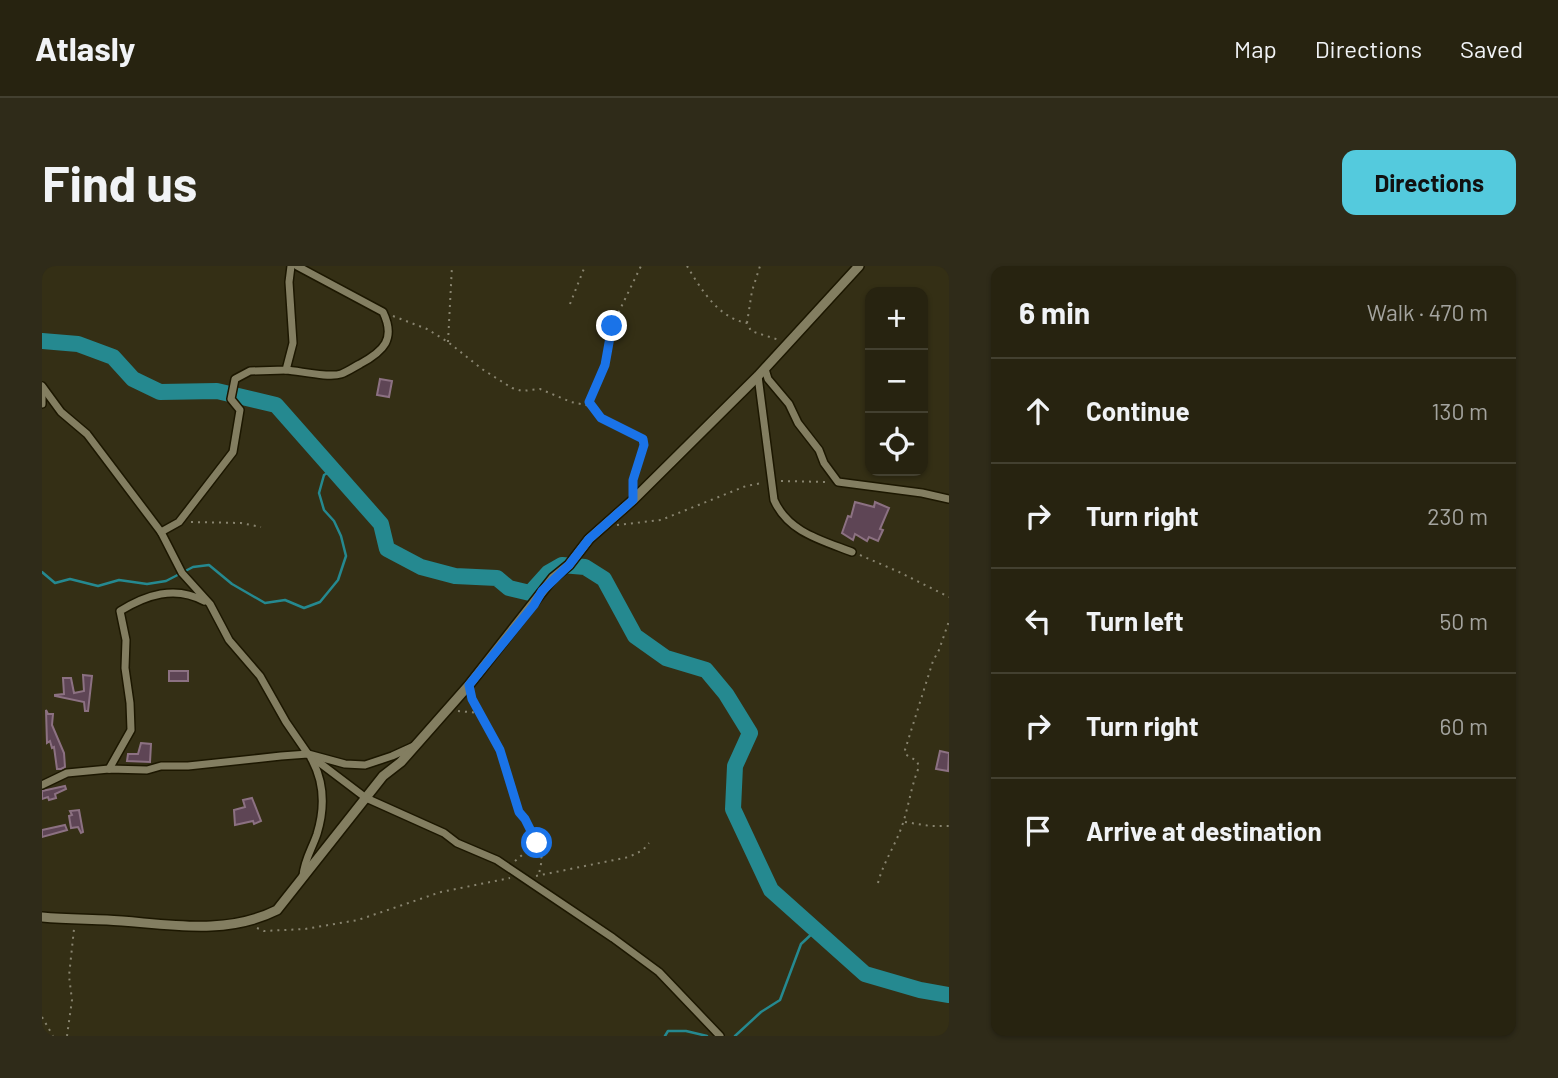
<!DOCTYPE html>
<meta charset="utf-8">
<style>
:root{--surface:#272310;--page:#2f2b19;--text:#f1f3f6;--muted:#a4a49f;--line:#434030;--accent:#54cadd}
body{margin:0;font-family:Barlow,sans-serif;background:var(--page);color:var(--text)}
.controls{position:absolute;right:21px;top:21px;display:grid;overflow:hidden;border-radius:14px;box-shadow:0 2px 5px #0004}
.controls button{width:63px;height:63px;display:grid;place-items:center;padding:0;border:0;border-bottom:2px solid var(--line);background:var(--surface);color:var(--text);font:35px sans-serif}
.stop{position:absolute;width:21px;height:21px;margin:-16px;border:5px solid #1a73e8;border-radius:50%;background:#fff}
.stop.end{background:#1a73e8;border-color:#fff;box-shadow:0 2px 7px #0008}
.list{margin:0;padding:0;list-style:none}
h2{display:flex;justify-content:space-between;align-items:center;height:91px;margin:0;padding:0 28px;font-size:30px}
h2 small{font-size:23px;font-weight:400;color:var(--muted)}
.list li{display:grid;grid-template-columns:46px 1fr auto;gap:21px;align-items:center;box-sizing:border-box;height:105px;padding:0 28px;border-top:2px solid var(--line)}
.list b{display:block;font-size:26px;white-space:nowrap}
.list em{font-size:23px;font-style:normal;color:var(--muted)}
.icon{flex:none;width:38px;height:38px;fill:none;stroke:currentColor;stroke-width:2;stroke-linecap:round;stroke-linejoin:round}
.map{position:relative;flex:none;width:907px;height:770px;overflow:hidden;border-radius:14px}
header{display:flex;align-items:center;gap:42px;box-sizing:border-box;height:98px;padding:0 35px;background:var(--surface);border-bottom:2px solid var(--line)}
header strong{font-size:33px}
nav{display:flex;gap:38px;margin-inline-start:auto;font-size:24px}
.intro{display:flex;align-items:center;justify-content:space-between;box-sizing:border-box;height:168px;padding:0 42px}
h1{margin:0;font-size:49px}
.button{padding:18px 32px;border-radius:14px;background:var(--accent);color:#111;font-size:24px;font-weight:700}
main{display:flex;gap:42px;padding:0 42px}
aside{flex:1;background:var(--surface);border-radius:14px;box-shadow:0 2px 5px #0004}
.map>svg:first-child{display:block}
</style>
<header>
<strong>Atlasly</strong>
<nav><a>Map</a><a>Directions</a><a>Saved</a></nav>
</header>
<div class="intro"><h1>Find us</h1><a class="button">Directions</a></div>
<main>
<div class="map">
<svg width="907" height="770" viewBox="0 0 907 770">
<rect width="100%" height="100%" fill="#342f15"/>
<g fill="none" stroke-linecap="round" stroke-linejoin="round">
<g stroke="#258990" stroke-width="2.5">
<path d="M0,306l13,11 15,-4 28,7 21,-6 28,4 19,-3 27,-14 16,-2 23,19 33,19 20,-3 19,8 16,-6 18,-22 8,-24 -5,-20 -7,-15 -10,-11 -5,-17 5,-18 10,-6"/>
<path d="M623,770l3,-5h18l21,5"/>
<path d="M693,770l26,-24 19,-12 21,-56 15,-14"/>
</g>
<path stroke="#258990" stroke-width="16" d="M0,75l36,3 35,13 20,22 27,13 57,-1 59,14 105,119 6,25 34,18 34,9 42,2 12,10 21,5 18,-20 14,-8 23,2 19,12 31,57 31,22 40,12 20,24 24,39 -15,33 -2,43 38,81 94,84 55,16 29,5"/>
</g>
<g fill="#5e4555" stroke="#8c7182" stroke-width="2">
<path d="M338,113l12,2 -3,16 -12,-2z"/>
<path d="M813,236l19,5 1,-5 14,6 -9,21 3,1 -5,11 -9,-4 -2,4 -12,-7 -2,6 -11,-7 6,-17 3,1z"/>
<rect x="127" y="405" width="19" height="10"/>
<path d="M41,409l9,1 -4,35h-3l-1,-9 -29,-6v-1l9,-1 -1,-16h8l3,15 10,-2z"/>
<path d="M4,444l2,4h5l-1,11 12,28 1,14 -4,2h-4l-3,-22 -2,1 -2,-7 -3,2z"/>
<path d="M99,477l10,1 -1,18 -23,-1 1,-7h10z"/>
<path d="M898,485l9,2 -1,18 -12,-2z"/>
<path d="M23,520l1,3 -11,5 1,4 -7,2 -1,-3 -6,2v-8z"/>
<path d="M210,532l9,23 -7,3 -1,-3 -18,4 -1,-15 11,-3 -2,-7z"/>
<path d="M37,544l4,22 -2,1 -3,-6 -7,1 -2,-12 3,-1 -2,-4z"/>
<path d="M23,559l2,5 -25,7v-7z"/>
</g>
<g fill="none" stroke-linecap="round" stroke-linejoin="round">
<g stroke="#1c1700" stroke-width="10">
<g id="minor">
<path d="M723,103l3,10 21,25 9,19 21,27 5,13 14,19 84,11 27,6"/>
<path d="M244,104c14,1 43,8 55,4 6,-2 13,-7 19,-10 24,-13 36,-25 23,-52l-86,-46"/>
<path d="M716,110l16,124c14,32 47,40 78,52"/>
<path d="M0,120l19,26 26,22 74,98 21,41 28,31 19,36 31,36 26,46 22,32 58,44 78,35 13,10 40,17 116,78 46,34 61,64"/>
<path d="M0,138v-17"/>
<path d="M119,266l18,-10 54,-70 7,-42 -9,-11 4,-20 15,-8 36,-1 7,-27 -4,-61 2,-16"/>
<path d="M67,503l22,-39 -1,-27 -5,-35 1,-28 -6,-29c26,-16 55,-26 84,-10"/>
<path d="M0,519l25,-12 42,-4 38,1 14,-4h27l93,-10 27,-2 37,10 20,1 27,-9 22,-10"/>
<path d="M261,610c1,-16 9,-27 14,-42 8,-26 7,-53 -6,-76"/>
</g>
</g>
<g stroke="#1c1700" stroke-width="12">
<path id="tertiary" d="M0,651c22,2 43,2 65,3 57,3 116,17 170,-10l106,-134 18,-14 68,-77 84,-107 16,-13 20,-26 44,-39 125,-124 101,-110"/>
</g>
<g stroke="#88846f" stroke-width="2" stroke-dasharray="2 5" stroke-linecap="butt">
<path d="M645,0c14,23 31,52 60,57l4,8 28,9"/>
<path d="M528,38l15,-38"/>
<path d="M351,50l34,13 21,13 34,27 30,19 10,3 18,-2 31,13 20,4 10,12 42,21 1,6 -12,41"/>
<path d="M705,57l5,-32 8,-25"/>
<path d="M406,76l4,-76"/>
<path d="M548,139l-1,-3 16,-37 7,-39 29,-60"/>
<path d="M739,215l47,1"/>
<path d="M149,256l50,1 20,4"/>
<path d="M575,259l44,-5 85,-34 16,-3"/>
<path d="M818,289l39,17 50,25"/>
<path d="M430,432l6,14"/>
<path d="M416,445l21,2 21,37 19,62 6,7 11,24"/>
<path d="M863,556l25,4h19"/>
<path d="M473,595l21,-18 6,16 -3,15"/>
<path d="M494,610l93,-19 14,-7 6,-7"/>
<path d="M836,617c5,-20 17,-37 24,-57 7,-20 9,-40 17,-59l-2,-6 -12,-7v-4l28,-89 6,-11 10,-29"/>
<path d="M215,662l7,3 41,-2 53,-9 83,-28 69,-14"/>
<path d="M0,751l11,19"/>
<path d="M25,770l5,-36 -3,-24 5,-47"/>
</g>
<use href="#minor" stroke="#837e61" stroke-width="7"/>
<use href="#tertiary" stroke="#837e61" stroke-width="9"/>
</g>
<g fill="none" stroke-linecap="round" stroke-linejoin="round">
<path stroke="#1a73e8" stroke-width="9" d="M495,577l-12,-24 -6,-7 -19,-62 -28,-51 -3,-14 65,-80 8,-14 27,-26 20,-26 44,-39v-20l11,-35 -1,-6 -42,-21 -12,-16 16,-37 7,-39"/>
</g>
</svg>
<div class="controls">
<button>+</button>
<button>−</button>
<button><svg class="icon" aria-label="locate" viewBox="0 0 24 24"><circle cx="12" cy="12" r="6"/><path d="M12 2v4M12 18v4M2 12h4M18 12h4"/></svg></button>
</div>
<div class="stop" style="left:495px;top:577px"></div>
<div class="stop end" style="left:570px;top:60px"></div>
</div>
<aside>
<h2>6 min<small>Walk · 470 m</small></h2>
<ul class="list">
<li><svg class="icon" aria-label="ahead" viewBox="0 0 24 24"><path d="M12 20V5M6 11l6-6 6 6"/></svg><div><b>Continue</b></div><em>130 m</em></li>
<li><svg class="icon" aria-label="right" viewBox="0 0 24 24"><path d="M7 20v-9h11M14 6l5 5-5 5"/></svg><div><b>Turn right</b></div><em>230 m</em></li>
<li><svg class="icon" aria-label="left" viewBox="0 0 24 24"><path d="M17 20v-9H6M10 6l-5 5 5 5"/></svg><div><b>Turn left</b></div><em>50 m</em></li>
<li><svg class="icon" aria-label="right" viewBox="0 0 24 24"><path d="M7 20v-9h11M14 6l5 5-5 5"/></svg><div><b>Turn right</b></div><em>60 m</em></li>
<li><svg class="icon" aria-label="arrive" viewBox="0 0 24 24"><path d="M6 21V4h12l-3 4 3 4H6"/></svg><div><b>Arrive at destination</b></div></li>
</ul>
</aside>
</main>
